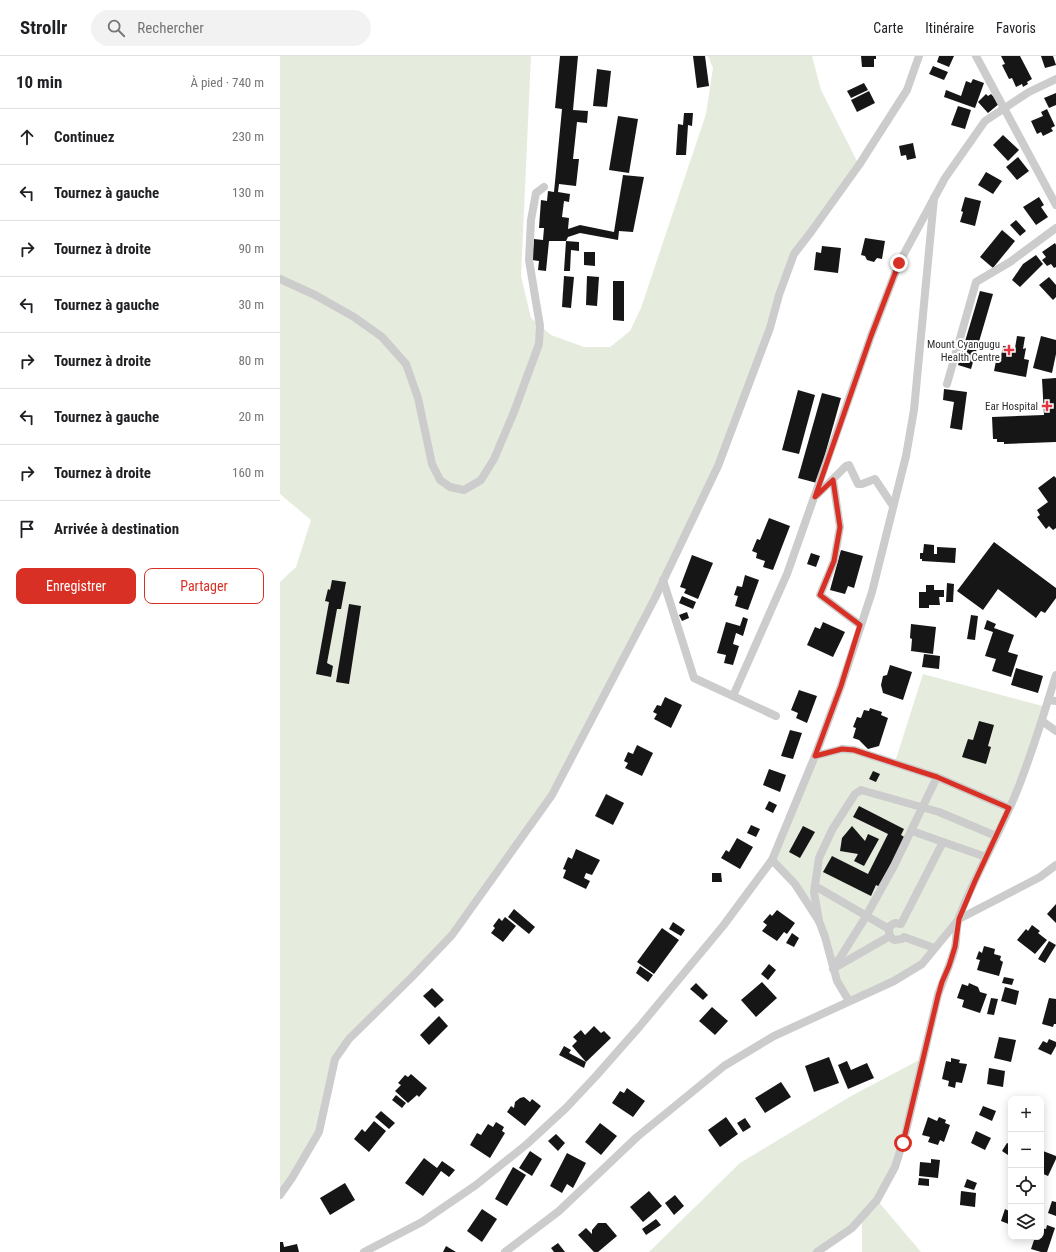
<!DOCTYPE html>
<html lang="fr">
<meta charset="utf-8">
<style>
:root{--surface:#fff;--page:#f2f2f2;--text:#202124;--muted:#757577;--line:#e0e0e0;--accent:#d93025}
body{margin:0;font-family:"Roboto Condensed",sans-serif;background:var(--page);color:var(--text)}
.controls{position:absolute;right:12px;bottom:12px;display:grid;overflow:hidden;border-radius:8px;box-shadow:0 2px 10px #0003}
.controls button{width:36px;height:36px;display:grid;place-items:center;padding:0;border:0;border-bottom:1px solid var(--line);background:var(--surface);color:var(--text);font:20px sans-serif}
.stop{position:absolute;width:12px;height:12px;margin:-9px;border:3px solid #d93025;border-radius:50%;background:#fff}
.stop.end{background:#d93025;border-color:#fff;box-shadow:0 1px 4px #0008}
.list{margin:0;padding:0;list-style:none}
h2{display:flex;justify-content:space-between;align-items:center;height:52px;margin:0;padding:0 16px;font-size:17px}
h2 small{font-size:13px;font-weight:400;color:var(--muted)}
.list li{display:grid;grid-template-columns:26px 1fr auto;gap:12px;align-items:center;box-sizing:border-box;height:56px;padding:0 16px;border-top:1px solid var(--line)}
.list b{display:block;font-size:15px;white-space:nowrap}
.list em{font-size:13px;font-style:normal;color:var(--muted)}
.actions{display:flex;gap:8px;padding:12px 16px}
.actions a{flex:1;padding:9px 0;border:1px solid var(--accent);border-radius:8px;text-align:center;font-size:14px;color:var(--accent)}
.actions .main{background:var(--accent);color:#fff}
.icon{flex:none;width:22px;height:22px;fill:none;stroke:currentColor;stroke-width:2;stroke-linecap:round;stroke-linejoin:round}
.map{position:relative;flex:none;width:776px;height:1196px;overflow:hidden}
header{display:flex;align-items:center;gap:24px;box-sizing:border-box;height:56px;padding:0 20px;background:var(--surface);border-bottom:1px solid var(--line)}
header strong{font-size:19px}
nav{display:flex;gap:22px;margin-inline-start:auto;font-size:14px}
.search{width:280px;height:36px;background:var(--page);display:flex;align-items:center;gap:10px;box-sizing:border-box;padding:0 14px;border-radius:22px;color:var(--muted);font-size:15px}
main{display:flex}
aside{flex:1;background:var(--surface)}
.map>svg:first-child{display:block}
</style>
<header>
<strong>Strollr</strong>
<div class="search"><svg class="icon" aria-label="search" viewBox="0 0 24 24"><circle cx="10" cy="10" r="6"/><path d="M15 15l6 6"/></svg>Rechercher</div>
<nav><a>Carte</a><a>Itinéraire</a><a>Favoris</a></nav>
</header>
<main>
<aside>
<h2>10 min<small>À pied · 740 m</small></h2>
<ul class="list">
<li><svg class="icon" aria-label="ahead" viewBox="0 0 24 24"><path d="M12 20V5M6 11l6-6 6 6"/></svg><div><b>Continuez</b></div><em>230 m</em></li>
<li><svg class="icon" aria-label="left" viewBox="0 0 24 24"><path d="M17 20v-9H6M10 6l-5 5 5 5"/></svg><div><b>Tournez à gauche</b></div><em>130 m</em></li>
<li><svg class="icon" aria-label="right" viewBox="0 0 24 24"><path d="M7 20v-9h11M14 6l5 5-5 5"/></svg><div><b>Tournez à droite</b></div><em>90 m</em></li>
<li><svg class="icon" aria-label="left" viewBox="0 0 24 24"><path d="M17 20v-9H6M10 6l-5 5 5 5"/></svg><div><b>Tournez à gauche</b></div><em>30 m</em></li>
<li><svg class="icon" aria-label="right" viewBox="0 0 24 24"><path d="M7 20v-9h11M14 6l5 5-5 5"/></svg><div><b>Tournez à droite</b></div><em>80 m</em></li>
<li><svg class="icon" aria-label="left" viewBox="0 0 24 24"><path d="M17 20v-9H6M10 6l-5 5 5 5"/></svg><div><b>Tournez à gauche</b></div><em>20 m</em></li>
<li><svg class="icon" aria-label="right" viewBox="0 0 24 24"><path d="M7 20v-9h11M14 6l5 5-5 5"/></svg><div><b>Tournez à droite</b></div><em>160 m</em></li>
<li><svg class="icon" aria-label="arrive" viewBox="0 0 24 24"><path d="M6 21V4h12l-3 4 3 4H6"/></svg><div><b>Arrivée à destination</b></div></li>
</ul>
<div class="actions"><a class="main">Enregistrer</a><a>Partager</a></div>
</aside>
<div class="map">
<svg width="776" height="1196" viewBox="0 0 776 1196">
<rect width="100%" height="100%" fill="#fff"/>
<g fill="#e5ecdd">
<path d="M0,0h251l-10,220 10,42 20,17 33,12h26l20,-16 11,-23 65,-194 7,-46 -5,-12h104l9,34 38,75 -65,89 -76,212 -166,329 -100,140 -110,113 -23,84 -39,63v-613l16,-15 15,-47 -31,-26z"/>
<path d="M643,618l123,33 -32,91 -55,121 -36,46 -28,20 -42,19 -16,-23 -18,-60 -47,-61 43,-104 27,-7 53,13z"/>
<path d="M643,1002l-18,77 -28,65 44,52h-59v-35l-45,35h-168l91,-89 111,-67z"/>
</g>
<g fill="#161616">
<path d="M280,0h18l-5,54 15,1 -1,12 -10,-1 -4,37h6l-3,27 -17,-2 -1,8 12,2 -1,8 -5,-1 -2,16 7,1 -1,11 12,-4 34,7 9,-57 21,2 -11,55 -14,-1 -1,9 -38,-7 -12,4 -2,4h-17l-3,30 -8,-1 1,-9 -7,-1 2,-21 9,1 1,-12h-5l2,-28 6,1 1,-10 6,1 8,-83 -7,-1z"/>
<path d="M413,0h12l4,30 -12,2z"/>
<path d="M581,0h15v3h-2v8h-12z"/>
<path d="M659,0h15l-5,11 -12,-5z"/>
<path d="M721,0h19l12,23 -5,3 1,2 -5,3 -1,-3 -6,3 -4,-9 -3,1 -7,-14 3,-1z"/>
<path d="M761,0h12l3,9 -11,3z"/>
<path d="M653,10l15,6 -4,8 -15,-6z"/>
<path d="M317,13l14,2 -4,36 -14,-1z"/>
<path d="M693,23l11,4 -9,25 -31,-11 2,-7 15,6 5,-15 5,2z"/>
<path d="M584,27l4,7 -17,8 -4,-7z"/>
<path d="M589,35l6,12 -18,9 -6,-12z"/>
<path d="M776,37v12l-7,3 -5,-10z"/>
<path d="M706,38l2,2 3,-2 9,9 -12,10 -10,-11z"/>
<path d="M678,50l13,4 -6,19 -14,-4z"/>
<path d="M767,53l8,17 -4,2 2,3 -10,5 -2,-4 -4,2 -6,-13 12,-5 -2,-4z"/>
<path d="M404,57h9l-1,13 -4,-1 -2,30h-10l2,-31 5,1z"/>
<path d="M338,60l20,3 -9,54 -20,-3z"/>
<path d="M723,79l16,15 -11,11 -15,-16z"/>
<path d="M633,87l3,15 -9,2 -1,-5 -5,1 -2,-10z"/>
<path d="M738,101l11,14 -12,9 -11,-13z"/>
<path d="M706,116l16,9 -9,13 -15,-9z"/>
<path d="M685,141l16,4 -6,25 -15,-4 3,-10 -2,-1z"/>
<path d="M759,141l5,8 -3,2 7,10 -12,8 -13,-18z"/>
<path d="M736,164l10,11 -6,5 -10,-11z"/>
<path d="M722,174l13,11 -22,27 -13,-11z"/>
<path d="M585,182l20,3 -3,18 -5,-1 -3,4 -7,-2 -2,-4 -4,-1z"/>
<path d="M286,185l13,1v9l-8,-1 -1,21h-6z"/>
<path d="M775,187l1,2v22l-2,1 -3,-4 -4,2 -5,-6 4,-3 -4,-5z"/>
<path d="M542,190l19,2 -3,25 -24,-3 2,-18 5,1z"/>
<path d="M304,196h11v14l-11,-1z"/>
<path d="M756,199l7,9 -23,23 -8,-7 11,-16z"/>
<path d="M284,220l10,1 -3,31 -9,-1z"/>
<path d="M307,220l12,1 -2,29 -11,-1z"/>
<path d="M769,221l7,8v12l-3,3 -14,-15z"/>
<path d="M333,225h11v40l-11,-1z"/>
<path d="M700,235l13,3 -22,75 -13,-4z"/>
<path d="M737,280l8,1 -2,12 3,-1 -2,11 5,1 -3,17 -32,-6 2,-10 4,1 3,-16 12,2z"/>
<path d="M761,280l15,4v14l-4,19 -19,-5z"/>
<path d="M776,322v64l-52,2v-2h-7v-3h-4l-1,-22 52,-2 -2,-36z"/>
<path d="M664,333l23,3 -5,38 -12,-2 4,-26 -11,-2z"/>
<path d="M518,334l17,5 -16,59 -17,-4z"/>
<path d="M542,337l19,5 -24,85 -19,-5z"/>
<path d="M774,420l2,2v50l-3,2 -4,-4 -3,3 -9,-12 3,-2 -3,-5 11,-8 -10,-14z"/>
<path d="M489,462l21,8 -17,44 -10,-3 2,-6 -9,-3 1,-5 -5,-2 5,-12 3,1z"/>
<path d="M714,486l62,46v10l-11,15 -4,-2 -5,7 -38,-29 -15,21 -26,-19z"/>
<path d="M644,488l10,1v9h3v-7l19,1 -1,15 -33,-2v-2h-2v-6h3z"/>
<path d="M561,494l22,6 -9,32 -6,-2 -3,8 -15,-4z"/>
<path d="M531,497l9,3 -4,11 -9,-3z"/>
<path d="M412,499l21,8 -15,36 -14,-6 2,-4 -6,-2z"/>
<path d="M465,519l14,5 -11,30 -13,-4 3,-10 -4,-1 3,-9 5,1z"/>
<path d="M52,524l14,2 -5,27h-4l-10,54 6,3 -2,11 -15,-3 13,-72 -4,-1 3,-12 2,1z"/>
<path d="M667,527l7,1 -1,18h-7z"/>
<path d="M646,529h8v5h10v7h-5l1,8h-11v3h-10v-16h7z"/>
<path d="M402,540l14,6 -3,7 -14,-6z"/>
<path d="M69,548l12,2 -12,78 -13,-2z"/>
<path d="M407,556l2,6 -7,3 -3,-6z"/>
<path d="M691,559l7,1 -3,24 -8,-1z"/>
<path d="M463,561l5,2 -5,17 -7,-3 -3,11 6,2 -6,19 -9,-2 2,-8 -9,-2 9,-31 14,4z"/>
<path d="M707,564l9,4 -2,4 20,7 -6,17 10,3 -7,22 -19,-6 4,-12 -11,-3 8,-24 -9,-3z"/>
<path d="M543,566l22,10 -12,25 -26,-12 8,-18 5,2z"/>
<path d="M631,568l25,3 -3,27 -22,-3 1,-12 -2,-1z"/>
<path d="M644,598l16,2 -1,13 -17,-2z"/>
<path d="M610,609l22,7 -9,28 -20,-7 -2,-8 2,-9 4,-1z"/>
<path d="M736,612l27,8 -5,17 -27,-8z"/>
<path d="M519,634l18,6 -10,27 -11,-5 2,-5 -7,-3z"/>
<path d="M385,641l17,8 -11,23 -17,-9 3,-5 -4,-2 4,-7 4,1z"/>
<path d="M590,652l12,4 -1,3 7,3 -9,28 -11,3 -9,-9 -6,-2 3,-10 -3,-1 4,-10 4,1 3,-8 5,1z"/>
<path d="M699,665l15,4 -6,21 3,1 -5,17 -24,-7 6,-18 5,1z"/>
<path d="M510,674l12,3 -9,26 -12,-3z"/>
<path d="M357,689l16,8 -11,23 -17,-8 3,-5 -4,-2 4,-9 5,2z"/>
<path d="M489,713l17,6 -6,17 -17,-7z"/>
<path d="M593,715l7,3 -4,8 -7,-3z"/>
<path d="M326,738l18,9 -11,22 -18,-9z"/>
<path d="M489,745l8,4 -4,8 -8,-4z"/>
<path d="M579,750l45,23 -3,6 5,3 -26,49 -4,-2 -5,11 -48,-24 9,-16 36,18 20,-40 -35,-17z"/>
<path d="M471,769l9,4 -4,8 -9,-4z"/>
<path d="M523,770l12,6 -15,26 -11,-6z"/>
<path d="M572,770l13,15 3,-7 11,5 -15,27 -10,-5 4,-7 -18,-3 2,-13z"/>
<path d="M457,782l16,9 -13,22 -19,-11 5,-8 3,2z"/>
<path d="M296,793l24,11 -8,15 -6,-2 -2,5 6,3 -4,8 -23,-11 3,-8 -3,-1 5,-12 4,2z"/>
<path d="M432,817h9l1,9h-10z"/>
<path d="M776,848v19l-9,-9z"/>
<path d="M234,853l21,18 -6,7 -21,-17z"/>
<path d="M497,854l18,13 -8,11 -3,-2 -7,9 -15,-10 5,-6 -4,-3 7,-8 2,2z"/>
<path d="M225,861l11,9 -13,16 -12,-9 4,-5 -2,-2 6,-8 3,3z"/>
<path d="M393,866l12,8 -4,6 -12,-7z"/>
<path d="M752,869l8,6 -2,2 9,7 -12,14 -18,-14 9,-11 2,2z"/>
<path d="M382,872l17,12 -25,34 -17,-12z"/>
<path d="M512,877l7,5 -5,9 -8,-4z"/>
<path d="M769,885l7,4 -11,18 -7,-4z"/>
<path d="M704,890l11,3 -1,5 7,2 -1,4 3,2 -4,14 -22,-6 3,-10 -4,-1 3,-8 3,2z"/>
<path d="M489,908l7,6 -8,10 -7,-6z"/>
<path d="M360,910l13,9 -5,7 -12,-9z"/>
<path d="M724,921l10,2 -2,6 -10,-2z"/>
<path d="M482,926l15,16 -21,19 -15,-17z"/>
<path d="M416,927l12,12 -5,5 -13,-11z"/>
<path d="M689,927l9,4 2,5 7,2 -7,19 -18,-6 2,-7 -7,-2 5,-14 6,2z"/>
<path d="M725,931l14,4 -3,14 -15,-4z"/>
<path d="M152,932l12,12 -9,8 -12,-12z"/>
<path d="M711,942l7,1 -4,16 -7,-1z"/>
<path d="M769,942l7,1v25h-2l-1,3 -11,-3z"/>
<path d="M432,951l16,14 -13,14 -16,-14z"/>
<path d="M159,960l9,10 -19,19 -9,-10z"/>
<path d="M314,970l7,7 3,-2 7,7 -25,24 -14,-16 5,-5 -4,-4 8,-7 4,5z"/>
<path d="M719,981l17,3 -5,22 -17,-4z"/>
<path d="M769,983l7,3v4l-5,9 -13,-6 5,-8 4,2z"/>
<path d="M284,990l7,4 -2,3 17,9 -2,6 -25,-13z"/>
<path d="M549,1001l10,26 -25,9 -9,-26z"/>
<path d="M671,1002l9,2 -1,3 8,1 -5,19 -6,-1 -1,6 -7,-2 1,-5 -7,-2 4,-18 5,1z"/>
<path d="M567,1005l4,9 16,-7 7,15 -26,11 -10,-24z"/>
<path d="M709,1012l16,3 -2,16 -16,-3z"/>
<path d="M131,1018l16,14 -8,9 -2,-2 -9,8 -13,-12 6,-6 -3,-2 7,-8 3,2z"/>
<path d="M501,1026l10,15 -26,16 -10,-15z"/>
<path d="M347,1032l18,13 -12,16 -21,-14 8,-12 4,2z"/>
<path d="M116,1039l10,8 -4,5 -10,-8z"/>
<path d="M244,1041l6,5 2,-3 9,7 -16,20 -18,-14 4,-6 3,2 1,-6 5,-4z"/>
<path d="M703,1050l13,5 -4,10 -13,-6z"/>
<path d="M101,1055l14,12 -6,6 -14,-12z"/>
<path d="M446,1061l12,17 -18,13 -12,-17z"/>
<path d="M648,1061l9,4 2,-4 7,3 -1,3 5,2 -6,17 -4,-2 -2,5 -10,-3 2,-5 -8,-2z"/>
<path d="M465,1062l6,9 -8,5 -6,-9z"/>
<path d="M94,1065l12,10 -17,21 -15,-13 8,-10 3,3z"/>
<path d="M216,1066l8,5 -2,4 3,2 -15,25 -20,-13 7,-12 4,2 7,-11 5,3z"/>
<path d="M320,1067l17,13 -16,19 -16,-13z"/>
<path d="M696,1075l15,7 -6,12 -14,-7z"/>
<path d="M276,1078l9,9 -7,8 -10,-10z"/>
<path d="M727,1087l4,2v12l-9,-6z"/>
<path d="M250,1095l12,8 -10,17 -13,-8z"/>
<path d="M763,1095l13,5v3l-8,17 -7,-3v-17z"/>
<path d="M287,1097l19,10 -13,25 -6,-4 -5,9 -12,-7z"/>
<path d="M144,1102l13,10 5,-7 13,9 -6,7 -8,-6 -18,25 -18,-13z"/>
<path d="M651,1103l9,1 -2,18 -19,-2 1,-14 11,1z"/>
<path d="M233,1111l13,8 -19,31 -12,-7z"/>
<path d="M639,1122l10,1v7l-11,-1z"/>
<path d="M687,1123l10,4 -3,7 -10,-3z"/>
<path d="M65,1127l10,17 -25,15 -10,-17z"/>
<path d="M369,1135l13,15 -19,16 -13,-15z"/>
<path d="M681,1135l15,2 -1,14 -15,-2z"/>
<path d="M395,1139l9,11 -10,9 -9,-12z"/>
<path d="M772,1145l4,1v14l-8,-3z"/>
<path d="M202,1153l15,10 -15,23 -15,-11z"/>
<path d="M725,1153l6,3v13l-10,-4z"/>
<path d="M376,1163l5,6 -15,10 -4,-6z"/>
<path d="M318,1167h8l11,13 -19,16h-4l-16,-17 8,-7 6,6v-4z"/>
<path d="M767,1169l8,3 -8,24h-6l-10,-3 4,-12h6v-9l5,1z"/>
<path d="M0,1186h3l1,5 13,-3 2,8h-19z"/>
<path d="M278,1187l7,9h-11l-3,-4z"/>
<path d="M166,1190l10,6h-13z"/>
</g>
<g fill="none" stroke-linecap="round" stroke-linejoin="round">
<g stroke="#ccc" stroke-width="8">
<path d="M696,0l80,149"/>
<path d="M0,223l35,16 39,22 28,20 24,27 12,34 14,66 8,16 10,7 14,3 17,-10 13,-21 20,-47 25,-68 1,-18 -11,-66 2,-40 5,-27 8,-6"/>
<path d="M667,328l29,-102 34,-20 46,-34"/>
<path d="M553,424l7,47 -6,34 -14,34 40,30"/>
<path d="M537,439l29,-29 3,-1 9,19h4l13,-5 18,27"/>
<path d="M383,524l31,98 82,38"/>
<path d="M453,640l54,-122 84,-238 28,-73 46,-85 40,-57 44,-29 27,-13"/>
<path d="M768,644l8,1"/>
<path d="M762,665l14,10"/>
<path d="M535,700l27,-7 12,1 83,27"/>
<path d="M632,775l31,11 -42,82 -6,-1 -5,3 -1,5 1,6 4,3 8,-1 2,-2 30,11"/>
<path d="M663,786l43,15"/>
<path d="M492,804l23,24 24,37 6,16 12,44 12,20"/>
<path d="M535,830l74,43"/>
<path d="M539,865l-5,-29 5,-34 13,-28 23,-36 6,-4 78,22 57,24"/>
<path d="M556,911l54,-31"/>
<path d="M553,913l32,-51 29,-52 43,-89 72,31"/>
<path d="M0,1139l12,-17 27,-46 16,-73 14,-20 63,-62 40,-42 100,-140 103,-197 63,-132 52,-138 9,-33 15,-41 17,-22 48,-67 48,-75 12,-34"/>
<path d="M84,1196l58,-30 54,-37 51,-41 39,-36 30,-32 44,-50 83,-100 49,-66 43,-104 26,-70 31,-94 34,-136 8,-46 20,-212"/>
<path d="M225,1196l54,-41 78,-74 87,-71 50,-30 120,-55 28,-17 37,-45 81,-42 16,-12"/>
<path d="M537,1196l35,-24 25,-28 18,-33 10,-32 33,-140c5,-16 13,-31 17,-48 2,-10 1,-21 4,-30 16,-41 38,-79 55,-119 17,-40 29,-82 42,-123"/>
</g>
</g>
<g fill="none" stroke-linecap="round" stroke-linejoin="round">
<path stroke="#d93025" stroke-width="5" d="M619,207l-28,73 -56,161 18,-17 7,47 -6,34 -14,34 40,30 -19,61 -26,70 27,-7 12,1 83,27 72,31 -34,73 -16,38 -4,28 -6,19 -7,16 -4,14 -35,147"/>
</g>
<g fill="#e23542" stroke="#fff" stroke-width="1.5">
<path d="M727 288h4v4h4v4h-4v4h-4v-4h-4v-4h4z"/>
<path d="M765 344h4v4h4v4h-4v4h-4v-4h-4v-4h4z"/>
</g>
<g text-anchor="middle" stroke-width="4" stroke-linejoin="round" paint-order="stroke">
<g font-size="11" fill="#2f2f2f" stroke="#fff" text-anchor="end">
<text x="720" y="292">Mount Cyangugu<tspan x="720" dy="13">Health Centre</tspan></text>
<text x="758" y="354">Ear Hospital</text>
</g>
</g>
</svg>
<div class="controls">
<button>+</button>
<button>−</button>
<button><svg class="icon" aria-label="locate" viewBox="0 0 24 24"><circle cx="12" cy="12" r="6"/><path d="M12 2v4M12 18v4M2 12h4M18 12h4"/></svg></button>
<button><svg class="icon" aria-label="layers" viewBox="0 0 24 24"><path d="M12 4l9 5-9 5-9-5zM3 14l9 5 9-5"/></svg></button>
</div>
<div class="stop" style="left:623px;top:1087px"></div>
<div class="stop end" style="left:619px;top:207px"></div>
</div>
</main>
